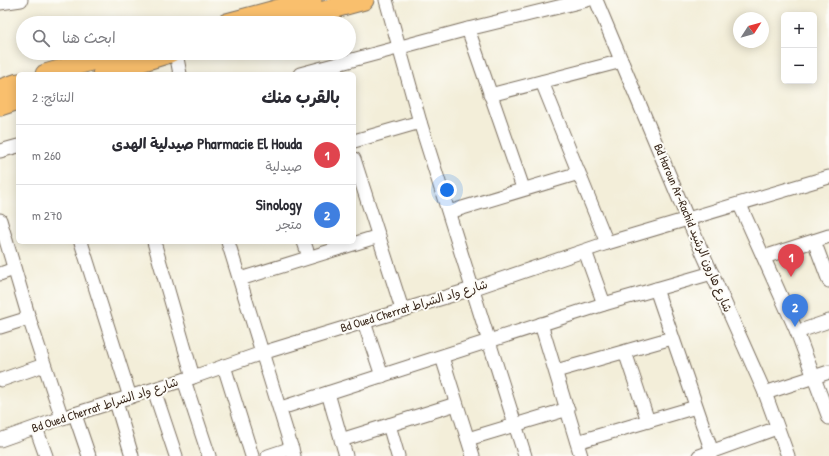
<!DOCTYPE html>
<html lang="ar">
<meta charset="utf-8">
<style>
:root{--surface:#fff;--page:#f7f7f7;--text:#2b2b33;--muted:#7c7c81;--line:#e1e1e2;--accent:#ea580c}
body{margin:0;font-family:"Patrick Hand","Playpen Sans Arabic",sans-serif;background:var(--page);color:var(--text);direction:rtl}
.controls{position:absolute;right:12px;top:12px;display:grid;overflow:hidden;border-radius:6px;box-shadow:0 2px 10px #0003}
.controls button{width:36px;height:36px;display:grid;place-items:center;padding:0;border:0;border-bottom:1px solid var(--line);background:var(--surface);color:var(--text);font:20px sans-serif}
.compass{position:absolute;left:733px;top:12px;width:36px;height:36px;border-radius:50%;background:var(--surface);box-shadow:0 2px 10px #0003;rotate:54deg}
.you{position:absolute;left:447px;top:190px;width:14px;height:14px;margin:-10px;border:3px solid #fff;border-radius:50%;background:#1a73e8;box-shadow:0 0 0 6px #1a73e833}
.badge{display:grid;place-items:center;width:26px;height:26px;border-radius:50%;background:var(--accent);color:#fff;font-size:13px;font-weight:700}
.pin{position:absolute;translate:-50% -33px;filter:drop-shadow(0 1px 2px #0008)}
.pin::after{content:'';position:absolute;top:21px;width:14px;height:12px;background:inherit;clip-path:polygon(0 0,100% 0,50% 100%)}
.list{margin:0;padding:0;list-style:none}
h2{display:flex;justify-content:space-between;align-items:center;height:52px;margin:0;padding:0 16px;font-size:17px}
h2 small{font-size:13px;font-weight:400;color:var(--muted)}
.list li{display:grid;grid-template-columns:26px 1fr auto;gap:12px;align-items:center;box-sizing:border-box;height:60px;padding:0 16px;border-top:1px solid var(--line)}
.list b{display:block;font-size:15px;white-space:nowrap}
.list p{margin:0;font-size:13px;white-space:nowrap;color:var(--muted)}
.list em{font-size:13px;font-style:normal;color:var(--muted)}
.icon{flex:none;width:22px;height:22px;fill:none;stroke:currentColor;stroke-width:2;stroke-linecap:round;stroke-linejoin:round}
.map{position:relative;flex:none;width:829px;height:456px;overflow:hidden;direction:ltr}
.search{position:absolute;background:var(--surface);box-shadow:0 2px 10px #0003;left:16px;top:16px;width:340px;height:44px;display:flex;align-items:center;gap:10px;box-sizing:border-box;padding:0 14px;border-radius:22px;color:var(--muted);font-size:15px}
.panel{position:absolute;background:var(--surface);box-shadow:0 2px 10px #0003;left:16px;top:72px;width:340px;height:172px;border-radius:6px;direction:rtl}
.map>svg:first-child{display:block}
</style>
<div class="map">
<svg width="829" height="456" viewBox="0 0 829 456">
<rect width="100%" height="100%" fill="#fdfcf7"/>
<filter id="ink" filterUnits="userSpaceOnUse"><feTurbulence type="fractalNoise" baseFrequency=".025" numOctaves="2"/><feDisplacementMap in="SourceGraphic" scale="8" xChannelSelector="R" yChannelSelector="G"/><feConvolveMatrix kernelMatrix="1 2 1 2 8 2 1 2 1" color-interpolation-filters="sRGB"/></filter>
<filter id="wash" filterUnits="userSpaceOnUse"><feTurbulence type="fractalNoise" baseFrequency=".012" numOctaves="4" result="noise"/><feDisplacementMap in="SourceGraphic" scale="16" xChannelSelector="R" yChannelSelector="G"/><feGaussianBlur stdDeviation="0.9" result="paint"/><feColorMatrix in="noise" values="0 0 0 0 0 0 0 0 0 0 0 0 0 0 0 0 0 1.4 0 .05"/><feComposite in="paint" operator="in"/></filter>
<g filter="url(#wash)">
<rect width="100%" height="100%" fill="#f3eed9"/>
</g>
<g filter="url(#ink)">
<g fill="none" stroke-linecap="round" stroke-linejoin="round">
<g stroke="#7b6f5f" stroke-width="15">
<g id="minor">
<path d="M386,0l34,122 105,334"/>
<path d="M596,0l92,220 77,173 23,63"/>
<path d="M0,3l21,-3"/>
<path d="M468,29l55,159"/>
<path d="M176,53l4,21"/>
<path d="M300,74l168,-45 119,-29"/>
<path d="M542,82l65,161"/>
<path d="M490,95l132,-34"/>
<path d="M354,141l66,-19"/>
<path d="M0,151l18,-5"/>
<path d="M354,159l48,150"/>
<path d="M740,205l57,127 32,86"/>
<path d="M449,212l130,-39"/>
<path d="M0,220l29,98 33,100"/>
<path d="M814,241l15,40"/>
<path d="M81,242l49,155"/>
<path d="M154,242l39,135"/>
<path d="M228,242l66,214"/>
<path d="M304,242l5,15"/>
<path d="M585,251l19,53"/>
<path d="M764,257l65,-21"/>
<path d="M0,274l14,-5"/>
<path d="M240,279l139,-43"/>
<path d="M656,289l56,163"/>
<path d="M364,322l18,54"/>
<path d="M541,324l40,132"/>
<path d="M0,327l29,-9"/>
<path d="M797,332l32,-11"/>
<path d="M625,352l23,69"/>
<path d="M442,357l31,99"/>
<path d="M224,366l28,90"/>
<path d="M556,371l116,-33"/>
<path d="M1,380l43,-15"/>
<path d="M184,380l25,76"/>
<path d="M154,390l22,66"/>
<path d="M328,393l18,63"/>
<path d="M765,393l64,-21"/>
<path d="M116,402l16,54"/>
<path d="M281,408l323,-104 108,-31"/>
<path d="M75,415l14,41"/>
<path d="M389,425l9,31"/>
<path d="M36,428l10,28"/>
<path d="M468,439l100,-30"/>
<path d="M0,440l62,-22 131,-41 69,-24 210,-64 135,-46 222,-66"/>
<path d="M341,440l115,-36"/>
<path d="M577,442l119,-35"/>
<path d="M268,456l24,-8"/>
<path d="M699,456l78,-28"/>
</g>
</g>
<g stroke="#7b6f5f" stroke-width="21">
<g id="highway">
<path d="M227,23l85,-23"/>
<path d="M280,23l84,-23"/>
<path d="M45,74l74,-21"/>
<path d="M102,74l68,-21"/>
<path d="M0,89l18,-6"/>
<path d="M0,106l18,-6"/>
</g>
</g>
<use href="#minor" stroke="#fff" stroke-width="13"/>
<use href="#highway" stroke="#f9bf6d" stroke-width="19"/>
</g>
</g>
<g text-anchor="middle" stroke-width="4" stroke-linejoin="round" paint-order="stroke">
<g font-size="12" fill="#3b2a1e" stroke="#fdfcf7">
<text transform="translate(693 228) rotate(67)" y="4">Bd Haroun Ar-Rachid شارع هارون الرشيد</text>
<text transform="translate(414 306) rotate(-17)" y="4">Bd Oued Cherrat شارع واد الشراط</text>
<text transform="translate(105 405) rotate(-18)" y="4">Bd Oued Cherrat شارع واد الشراط</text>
</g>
</g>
</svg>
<div class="controls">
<button>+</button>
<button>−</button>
</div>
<svg class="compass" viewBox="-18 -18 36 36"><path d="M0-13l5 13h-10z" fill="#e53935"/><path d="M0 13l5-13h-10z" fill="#7c7c81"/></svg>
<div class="you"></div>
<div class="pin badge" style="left:791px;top:277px;background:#e0444e">1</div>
<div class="pin badge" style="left:795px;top:327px;background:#3f7fe0">2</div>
<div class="search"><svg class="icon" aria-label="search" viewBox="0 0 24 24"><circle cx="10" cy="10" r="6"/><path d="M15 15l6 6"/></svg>ابحث هنا</div>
<section class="panel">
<h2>بالقرب منك<small>النتائج: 2</small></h2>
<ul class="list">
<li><span class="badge" style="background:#e0444e">1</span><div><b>Pharmacie El Houda صيدلية الهدى</b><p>صيدلية</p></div><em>260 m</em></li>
<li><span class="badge" style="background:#3f7fe0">2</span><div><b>Sinology</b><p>متجر</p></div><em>270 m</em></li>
</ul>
</section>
</div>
